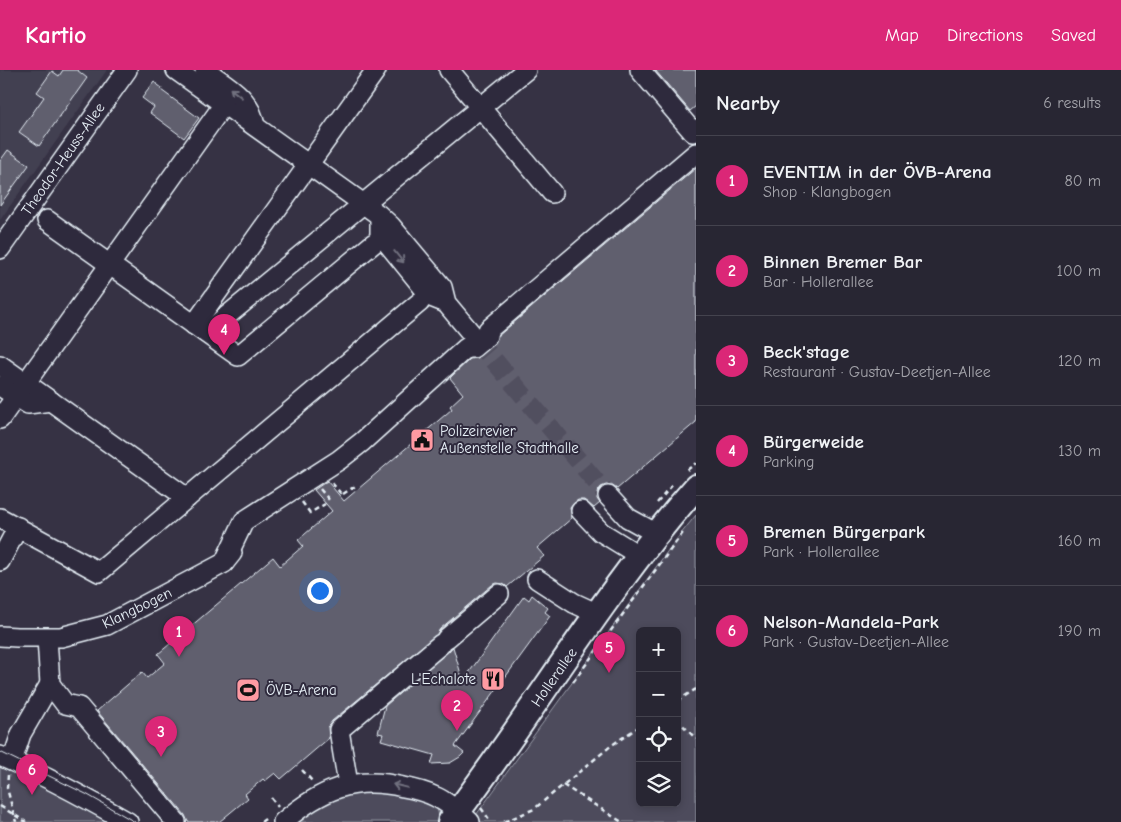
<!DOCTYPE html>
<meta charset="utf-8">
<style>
:root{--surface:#282633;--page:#34323f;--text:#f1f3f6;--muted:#a5a5ac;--line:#44434e;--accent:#db2777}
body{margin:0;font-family:"Comic Neue",sans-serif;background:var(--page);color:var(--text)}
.controls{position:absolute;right:15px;bottom:15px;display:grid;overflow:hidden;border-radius:8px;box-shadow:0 2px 8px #0003}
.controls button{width:45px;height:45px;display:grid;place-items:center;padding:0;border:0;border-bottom:1px solid var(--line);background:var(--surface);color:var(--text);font:25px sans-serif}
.you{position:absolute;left:319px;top:520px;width:18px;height:18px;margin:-12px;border:4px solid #fff;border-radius:50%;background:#1a73e8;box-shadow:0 0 0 8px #1a73e833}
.badge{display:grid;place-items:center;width:32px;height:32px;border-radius:50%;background:var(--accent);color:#fff;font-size:16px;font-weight:700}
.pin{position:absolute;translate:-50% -41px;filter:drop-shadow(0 1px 2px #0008)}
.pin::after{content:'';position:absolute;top:26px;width:18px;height:15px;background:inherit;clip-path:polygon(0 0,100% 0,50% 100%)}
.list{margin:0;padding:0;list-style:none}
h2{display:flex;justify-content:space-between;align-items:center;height:65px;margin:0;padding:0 20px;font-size:21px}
h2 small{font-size:16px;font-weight:400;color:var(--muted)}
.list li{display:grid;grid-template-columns:32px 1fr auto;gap:15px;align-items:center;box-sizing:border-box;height:90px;padding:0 20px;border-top:1px solid var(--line)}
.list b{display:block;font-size:19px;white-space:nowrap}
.list p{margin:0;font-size:16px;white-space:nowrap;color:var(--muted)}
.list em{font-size:16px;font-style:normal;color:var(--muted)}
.icon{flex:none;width:28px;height:28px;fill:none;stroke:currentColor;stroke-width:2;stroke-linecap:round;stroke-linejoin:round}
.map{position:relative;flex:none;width:696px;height:752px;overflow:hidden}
header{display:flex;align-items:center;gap:30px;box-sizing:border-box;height:70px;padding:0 25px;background:var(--accent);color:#fff}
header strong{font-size:24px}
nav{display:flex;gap:28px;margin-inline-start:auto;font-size:18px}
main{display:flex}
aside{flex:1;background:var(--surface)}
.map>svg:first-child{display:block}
</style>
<header>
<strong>Kartio</strong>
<nav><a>Map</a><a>Directions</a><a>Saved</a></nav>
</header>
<main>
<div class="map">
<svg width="696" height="752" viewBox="0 0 696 752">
<rect width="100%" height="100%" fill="#363244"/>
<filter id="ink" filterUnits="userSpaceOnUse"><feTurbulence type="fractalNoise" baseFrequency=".02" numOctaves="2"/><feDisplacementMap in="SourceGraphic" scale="10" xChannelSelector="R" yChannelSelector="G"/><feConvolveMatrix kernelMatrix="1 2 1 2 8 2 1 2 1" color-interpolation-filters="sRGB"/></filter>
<g filter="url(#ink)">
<path fill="#433f51" d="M0,0h107l-107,150z"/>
<g fill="#4d4b5c" stroke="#9a9eaa" fill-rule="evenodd">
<path d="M696,445v307h-225l201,-277zM640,561h37v172h-37z"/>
<path d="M0,695l115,57h-115z"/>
<path d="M372,717l48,12 17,9 2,8 -2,6h-146l28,-20z"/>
</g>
<g fill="#605e6e" stroke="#e8f1f8">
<path d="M63,0h14l10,8 -48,68 -20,-14 25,-35 -7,-5 15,-21 7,5z"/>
<path d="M655,0h41v36l-6,5z"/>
<path d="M154,12l8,6 -1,2 38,28 -15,20 -34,-25 4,-6 -12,-9z"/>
<path d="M8,80l21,15 -29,40v-44z"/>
<path d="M696,98v254l-79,67 -6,-4h-5l-5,2 -4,6v6l3,4 -6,5 -10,-8h-6l-4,3 -4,5 2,10 -35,30 7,8 -37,31 -4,-3 -6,-1 -5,2 -52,44 -3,5 -105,87 -4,6 1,11 -48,41 -6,-6 -10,8 -2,-2 -18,15 3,4 -29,24h-31l-3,-7 -88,-104 45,-39 5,6 18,-15 -7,-9 115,-97 7,9 23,-20 -5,-6 34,-29 -18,-21 13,-9 17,20 108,-92 -2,-3 13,-12 -13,-16 3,-3 17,-16 10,-2 14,-12 4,-9z"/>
<path d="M532,525l16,13 -3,4 5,4 -95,130 9,7 -4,4 -10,6 -19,1 3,-9 -53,-15 2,-6 -5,-1 7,-27 68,-59 10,34 61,-85 5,4z"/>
</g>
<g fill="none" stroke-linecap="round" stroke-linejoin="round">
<path stroke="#514f5f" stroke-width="19" stroke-dasharray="19 9" stroke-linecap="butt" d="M476,269l132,157"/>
<g stroke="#e8f1f8" stroke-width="22">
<g id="minor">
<path d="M176,0l203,145 12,11 51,61 4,16 30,36"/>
<path d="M205,0c22,16 45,26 50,56"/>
<path d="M449,0l103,123"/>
<path d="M640,0l53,62 3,-3"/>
<path d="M380,149v15l51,63 15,6"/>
<path d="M47,150l191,136 136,-113"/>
<path d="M0,179l127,-179"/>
<path d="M194,255l182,-255"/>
<path d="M206,263l320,-263"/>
<path d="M0,295l187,133"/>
<path d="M0,316l28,18 23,-3"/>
<path d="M0,349l224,-315"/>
<path d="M608,426l20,22 29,16"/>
<path d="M581,441l20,21 39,24"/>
<path d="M0,448l99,54 321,-270"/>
<path d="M0,491l18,-34"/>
<path d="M224,493l20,-42 95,-61 23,-18 104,-94h7l14,-12 1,-6 208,-177"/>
<path d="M537,509l37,24 24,11"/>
<path d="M0,566l17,1h44l46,-12 117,-62 8,-10"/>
<path d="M47,568l3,46 15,20 14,3 97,115"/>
<path d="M447,568l52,-44"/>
<path d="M0,686c44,19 86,42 128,66"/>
<path d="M12,691l9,-27 29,-50"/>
<path d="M348,714l-9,-54 102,-86"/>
<path d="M283,752c37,-32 71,-47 120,-35 11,2 23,5 33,10 13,6 24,16 34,25"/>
</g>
</g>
<g stroke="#e8f1f8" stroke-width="28">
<path id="major" d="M450,752c84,-110 154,-231 246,-335"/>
</g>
<g stroke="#e8f1f8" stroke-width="2.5" stroke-dasharray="5 4" stroke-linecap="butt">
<path d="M687,400l9,-7"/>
<path d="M332,413l10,12"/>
<path d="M320,419l10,12"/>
<path d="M343,424l14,-9"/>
<path d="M302,432l8,11 15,-9"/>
<path d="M657,433l17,-20"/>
<path d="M573,612l112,-152"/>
<path d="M677,631l19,-12"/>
<path d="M677,649l19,20"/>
<path d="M302,700l11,12"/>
<path d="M8,705l-1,13 9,34"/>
<path d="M563,715l59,37"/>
<path d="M271,728l7,9"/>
<path d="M0,736l26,16"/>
<path d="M481,738l10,14"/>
<path d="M261,752l7,-5"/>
<path d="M504,752l30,-13 78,-64 28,-19"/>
</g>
<use href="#minor" stroke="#2f2a3d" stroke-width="19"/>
<use href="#major" stroke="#2f2a3d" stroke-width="24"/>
<path stroke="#e8f1f8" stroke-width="1" d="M0,682l86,42 49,28"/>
</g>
<defs><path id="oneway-shaft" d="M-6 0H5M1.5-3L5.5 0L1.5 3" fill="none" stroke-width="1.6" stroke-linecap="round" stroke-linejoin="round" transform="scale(1.25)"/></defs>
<g stroke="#70707e">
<use href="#oneway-shaft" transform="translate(236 23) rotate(-142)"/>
<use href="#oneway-shaft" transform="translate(399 187) rotate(51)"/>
<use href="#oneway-shaft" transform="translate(400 716) rotate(-167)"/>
</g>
</g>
<defs>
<g id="civic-square" transform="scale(1.25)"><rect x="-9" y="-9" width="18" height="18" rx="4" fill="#ff9aa2" stroke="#2f2a3d"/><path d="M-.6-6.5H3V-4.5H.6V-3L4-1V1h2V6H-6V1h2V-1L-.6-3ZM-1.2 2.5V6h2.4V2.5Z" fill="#111"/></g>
<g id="restaurant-square" transform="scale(1.25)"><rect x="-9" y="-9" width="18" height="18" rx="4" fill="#ff9aa2" stroke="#2f2a3d"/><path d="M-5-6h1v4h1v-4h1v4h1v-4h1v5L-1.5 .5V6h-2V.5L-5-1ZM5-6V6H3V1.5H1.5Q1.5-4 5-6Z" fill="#111"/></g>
<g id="stadium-square" transform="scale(1.25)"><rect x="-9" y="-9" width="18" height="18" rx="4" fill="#ff9aa2" stroke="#2f2a3d"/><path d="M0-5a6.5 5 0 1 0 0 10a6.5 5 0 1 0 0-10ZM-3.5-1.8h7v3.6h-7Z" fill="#111"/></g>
</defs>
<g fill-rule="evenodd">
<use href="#civic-square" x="422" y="370"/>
<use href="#restaurant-square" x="493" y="609"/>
<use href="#stadium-square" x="248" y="620"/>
</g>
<g text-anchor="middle" stroke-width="4" stroke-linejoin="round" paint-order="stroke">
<g font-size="15" fill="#e8f1f8" stroke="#2f2a3d">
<text transform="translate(63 89) rotate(-55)" y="5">Theodor-Heuss-Allee</text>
<text transform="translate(137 538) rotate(-26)" y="5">Klangbogen</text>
<text transform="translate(554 607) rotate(-55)" y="5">Hollerallee</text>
</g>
<g font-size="15" fill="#e8f1f8" stroke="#2f2a3d" text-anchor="start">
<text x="440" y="366">Polizeirevier<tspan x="440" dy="17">Außenstelle Stadthalle</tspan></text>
<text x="476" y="614" text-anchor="end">L'Echalote</text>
<text x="266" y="625">ÖVB-Arena</text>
</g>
</g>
</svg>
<div class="controls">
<button>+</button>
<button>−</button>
<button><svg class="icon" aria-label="locate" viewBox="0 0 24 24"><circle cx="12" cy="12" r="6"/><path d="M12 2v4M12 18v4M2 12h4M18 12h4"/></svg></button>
<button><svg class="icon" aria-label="layers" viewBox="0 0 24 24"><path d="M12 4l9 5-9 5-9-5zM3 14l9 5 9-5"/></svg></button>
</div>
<div class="you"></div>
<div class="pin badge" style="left:179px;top:587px">1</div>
<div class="pin badge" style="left:457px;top:661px">2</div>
<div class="pin badge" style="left:161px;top:687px">3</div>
<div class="pin badge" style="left:224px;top:285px">4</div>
<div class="pin badge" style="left:609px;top:603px">5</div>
<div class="pin badge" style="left:32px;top:725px">6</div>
</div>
<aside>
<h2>Nearby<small>6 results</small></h2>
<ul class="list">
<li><span class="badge">1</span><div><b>EVENTIM in der ÖVB-Arena</b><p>Shop · Klangbogen</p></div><em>80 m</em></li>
<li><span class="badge">2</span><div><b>Binnen Bremer Bar</b><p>Bar · Hollerallee</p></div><em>100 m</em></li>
<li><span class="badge">3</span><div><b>Beck'stage</b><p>Restaurant · Gustav-Deetjen-Allee</p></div><em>120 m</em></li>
<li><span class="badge">4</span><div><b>Bürgerweide</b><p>Parking</p></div><em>130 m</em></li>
<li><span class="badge">5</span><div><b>Bremen Bürgerpark</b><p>Park · Hollerallee</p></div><em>160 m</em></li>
<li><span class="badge">6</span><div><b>Nelson-Mandela-Park</b><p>Park · Gustav-Deetjen-Allee</p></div><em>190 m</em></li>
</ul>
</aside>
</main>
